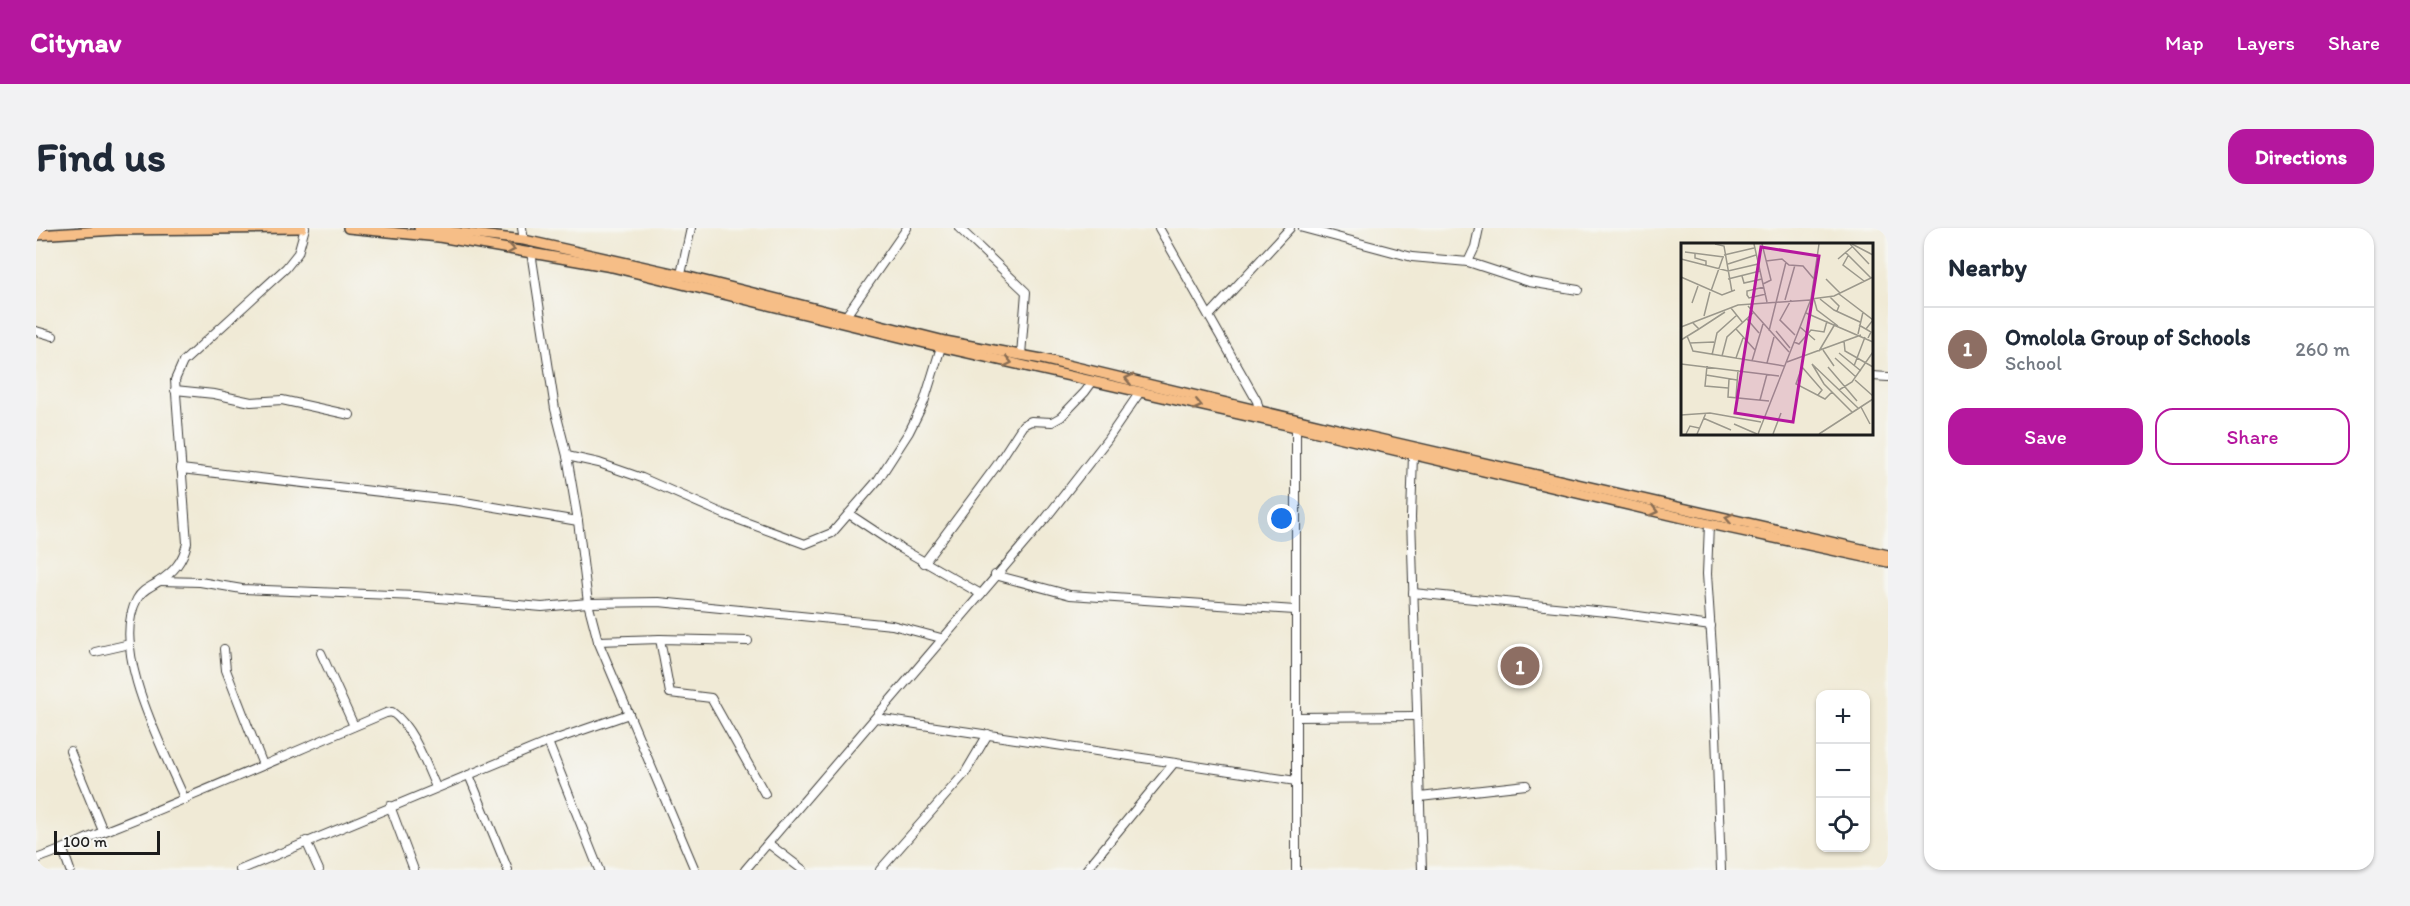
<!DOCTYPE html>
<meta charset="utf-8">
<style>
:root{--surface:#fff;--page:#f2f2f3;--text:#1f2937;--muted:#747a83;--line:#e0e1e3;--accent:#b5179e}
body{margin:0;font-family:Itim,sans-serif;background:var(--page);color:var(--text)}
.controls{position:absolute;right:18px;bottom:18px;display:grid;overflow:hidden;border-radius:12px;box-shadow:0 2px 4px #0004}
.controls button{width:54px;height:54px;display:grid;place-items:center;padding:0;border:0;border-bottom:2px solid var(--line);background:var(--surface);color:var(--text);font:30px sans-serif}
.scale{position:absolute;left:18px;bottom:15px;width:106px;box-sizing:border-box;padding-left:6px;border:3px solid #1c1c1c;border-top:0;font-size:16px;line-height:21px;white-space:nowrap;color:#1c1c1c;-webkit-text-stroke:4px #f6f6f2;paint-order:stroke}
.you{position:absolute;left:1246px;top:291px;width:21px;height:21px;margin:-15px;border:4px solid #fff;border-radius:50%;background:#1a73e8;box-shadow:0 0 0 9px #1a73e833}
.badge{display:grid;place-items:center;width:39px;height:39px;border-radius:50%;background:var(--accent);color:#fff;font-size:20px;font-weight:700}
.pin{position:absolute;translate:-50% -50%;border:3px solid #fff;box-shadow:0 2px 6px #0006}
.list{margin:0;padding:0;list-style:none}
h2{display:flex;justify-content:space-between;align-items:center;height:78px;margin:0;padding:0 24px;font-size:26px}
h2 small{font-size:20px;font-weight:400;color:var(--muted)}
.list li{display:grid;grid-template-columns:39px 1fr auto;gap:18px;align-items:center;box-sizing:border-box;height:84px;padding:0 24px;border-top:2px solid var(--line)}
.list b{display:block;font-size:22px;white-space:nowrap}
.list p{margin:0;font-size:20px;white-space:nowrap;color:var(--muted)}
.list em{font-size:20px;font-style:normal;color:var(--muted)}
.actions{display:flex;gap:12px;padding:18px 24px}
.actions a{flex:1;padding:14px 0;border:2px solid var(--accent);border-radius:18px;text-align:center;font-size:21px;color:var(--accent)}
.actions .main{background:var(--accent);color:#fff}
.icon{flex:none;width:33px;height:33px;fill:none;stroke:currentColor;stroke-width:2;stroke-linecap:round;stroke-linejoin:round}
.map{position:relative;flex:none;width:1852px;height:642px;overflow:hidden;border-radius:18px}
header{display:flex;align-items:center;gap:36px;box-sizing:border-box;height:84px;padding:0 30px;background:var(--accent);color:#fff}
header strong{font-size:28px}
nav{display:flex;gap:33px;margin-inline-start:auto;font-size:21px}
.intro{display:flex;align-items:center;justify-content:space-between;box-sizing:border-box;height:144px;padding:0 36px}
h1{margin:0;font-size:42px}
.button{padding:15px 27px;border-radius:18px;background:var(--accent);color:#fff;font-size:21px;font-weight:700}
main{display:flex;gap:36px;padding:0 36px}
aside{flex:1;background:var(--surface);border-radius:18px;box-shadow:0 2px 4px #0004}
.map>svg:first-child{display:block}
</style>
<header>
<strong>Citynav</strong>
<nav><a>Map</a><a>Layers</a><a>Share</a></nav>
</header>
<div class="intro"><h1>Find us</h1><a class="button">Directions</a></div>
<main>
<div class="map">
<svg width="1852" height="642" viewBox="0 0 1852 642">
<rect width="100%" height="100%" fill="#f6f6f2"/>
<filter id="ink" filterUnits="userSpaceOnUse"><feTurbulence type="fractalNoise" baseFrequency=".0167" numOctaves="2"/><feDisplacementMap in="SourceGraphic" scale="12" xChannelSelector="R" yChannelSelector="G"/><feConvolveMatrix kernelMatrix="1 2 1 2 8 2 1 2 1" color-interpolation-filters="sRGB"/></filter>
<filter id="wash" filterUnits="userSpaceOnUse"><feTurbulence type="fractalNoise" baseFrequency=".008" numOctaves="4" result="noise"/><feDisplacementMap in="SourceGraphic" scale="24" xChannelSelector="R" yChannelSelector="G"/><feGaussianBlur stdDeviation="1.35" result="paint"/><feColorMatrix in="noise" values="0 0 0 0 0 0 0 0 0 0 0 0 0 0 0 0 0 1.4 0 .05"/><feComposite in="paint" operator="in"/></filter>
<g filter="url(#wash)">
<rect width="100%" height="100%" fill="#f0ead6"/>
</g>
<g filter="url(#ink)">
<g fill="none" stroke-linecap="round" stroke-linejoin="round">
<g stroke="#3c3b38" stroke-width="10">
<g id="minor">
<path d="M486,0l2,12"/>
<path d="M923,0l67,64 -5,63"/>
<path d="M1123,0l98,173 2,9"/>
<path d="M1267,0l109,29 56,5 7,-15 4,-19"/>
<path d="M495,24l24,157 12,47 11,65 10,82 10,38 97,229"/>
<path d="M1432,34l61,20 49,8"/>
<path d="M644,51l11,-51"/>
<path d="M810,88l61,-88"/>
<path d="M1173,88l81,-88"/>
<path d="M0,103l17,5"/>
<path d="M1836,148l16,1"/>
<path d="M139,162l39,4 37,8 31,-2 68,15"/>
<path d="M1260,196v446"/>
<path d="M1377,227l-2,62 11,353"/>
<path d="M531,228l32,7 43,15 84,37 79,29 27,-11 46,-53 31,-48 15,-30 17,-55"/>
<path d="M145,241l278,32 119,20"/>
<path d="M813,286l53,35 79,45"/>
<path d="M1673,296l-2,50 7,105 7,191"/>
<path d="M888,335l73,-98 26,-40 8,-4 21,1 9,-5 24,-25 8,-11"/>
<path d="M959,347l75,20 225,15"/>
<path d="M124,353l40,1 42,7 174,7 126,11 46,-4 71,-1 233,23 49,13"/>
<path d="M1377,365l203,20 95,13"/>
<path d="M624,411l10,54 41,5 54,96"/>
<path d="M562,413l62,-2 88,2"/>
<path d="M188,421l2,21 37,95"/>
<path d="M59,424l35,-8"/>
<path d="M285,425l33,73"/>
<path d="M1260,489l121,-1"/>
<path d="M840,490l420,63"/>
<path d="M512,514l51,128"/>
<path d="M34,523l33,80"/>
<path d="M433,547l39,95"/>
<path d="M1384,569l106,-12"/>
<path d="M149,572c-21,-50 -76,-149 -48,-201 5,-9 12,-11 21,-17 16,-10 25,-21 29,-39l-12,-163 8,-18 103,-94 12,-15 7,-25"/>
<path d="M354,578l24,64"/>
<path d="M270,613l13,29"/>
<path d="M733,616l34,26"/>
<path d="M27,622l7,20"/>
<path d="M0,631c25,-8 48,-20 72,-29 94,-37 185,-78 278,-117l6,-1c21,15 34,53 44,75"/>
<path d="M204,642l308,-128 81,-28"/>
<path d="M709,642l301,-352 61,-78 33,-48"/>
<path d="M844,642l85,-97 23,-39"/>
<path d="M1050,642l88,-107"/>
</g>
</g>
<g stroke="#3c3b38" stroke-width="12">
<g id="major">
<path d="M312,0l91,9 173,30 329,80 355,80 413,97 179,38"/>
<path d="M383,0l105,12 157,35 264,66 97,18 324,77 522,119"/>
<path d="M0,7l80,-5 186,-2"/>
</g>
</g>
<use href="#minor" stroke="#fff" stroke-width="8"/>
<use href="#major" stroke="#f6be87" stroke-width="9"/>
</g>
<defs><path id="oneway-chevron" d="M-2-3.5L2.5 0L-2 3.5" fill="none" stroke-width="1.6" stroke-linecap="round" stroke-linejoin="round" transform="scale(1.5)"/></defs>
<g stroke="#896d52">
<use href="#oneway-chevron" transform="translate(475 21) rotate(9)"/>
<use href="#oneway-chevron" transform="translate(972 134) rotate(12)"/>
<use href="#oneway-chevron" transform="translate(1093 151) rotate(-167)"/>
<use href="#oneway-chevron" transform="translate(1162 177) rotate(13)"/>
<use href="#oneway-chevron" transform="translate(1618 283) rotate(14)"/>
<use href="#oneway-chevron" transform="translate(1693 290) rotate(-167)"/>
</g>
</g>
<g transform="translate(1645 15)">
<rect width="192" height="192" fill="#f0ead6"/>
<path fill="none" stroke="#9b988c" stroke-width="1.5" d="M34,1l9,2 8,46M73,1l13,58M81,1l9,36 -8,4M169,1l19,20M171,1l21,11M4,9l39,5M164,9l26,26M14,10v5l11,3v5M43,12l30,-7M167,13l-5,9 21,16M0,16l47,12 30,-7M157,16l14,-12M85,18l16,-2 7,6 14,1 11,13M47,21l28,-9M61,33l2,7 18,-4M0,34l41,18 13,-5M47,36l32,-8M145,36l14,14M83,44l-17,4v4l2,3 17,-4M30,48l12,-34M158,51l34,26 -7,9M149,54l9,9 -2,5M130,56l23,-3 39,-19M133,56l3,11 21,16M139,56l14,11 26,12M104,57l10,-35M110,57l-11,20 15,15M11,60l6,-17M67,63l41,46M50,65l12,15M125,70l67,29M23,73l6,-24M66,76l12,14M11,79l7,7 26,-17M178,82l12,7 -3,6M0,84l57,-22 72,-5M119,84l15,13M55,86l19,21M88,88l17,-69M95,88l14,17M177,91l5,-22M6,93l3,7 24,-1M0,97l18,-11M163,98l1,10 28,16M113,99l5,2 12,-14 13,2 3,-11M9,100l3,8 91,15M142,107l11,16M138,108l16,-27M158,110l22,18M31,112l5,-22 20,-18M41,113l5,-19 26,-24M55,115l7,-20M154,115l21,19M71,118l11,-37M106,119l74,-27M86,120l7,-26M0,121l98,12M26,123l-2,20 23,2M173,123l11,-29M147,124l29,34M25,132l31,5M48,136l-1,18 41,4M174,137l18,16M158,147l13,-8 21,-30M137,152l4,-5 -20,-23 -6,17 29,15 7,-7M55,154l2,-27M79,157l7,-26M180,164l9,17M171,169l-28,-28 -12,-20 46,44M0,172l29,-2 51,9M22,175l28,12M53,181l23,10M5,191l4,-8 9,2M16,191l9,-21M77,191l53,-135 8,-55M92,191l8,-21M138,191l54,-35"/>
<path fill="#b5179e" fill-opacity="0.15" stroke="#b5179e" stroke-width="3" d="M80,4l58,9 -26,166 -58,-9z"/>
<rect width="192" height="192" fill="none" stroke="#1c1c1c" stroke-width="3"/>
</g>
</svg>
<div class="controls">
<button>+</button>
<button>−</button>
<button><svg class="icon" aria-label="locate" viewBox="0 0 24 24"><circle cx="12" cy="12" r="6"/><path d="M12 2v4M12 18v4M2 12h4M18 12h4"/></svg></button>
</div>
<div class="scale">100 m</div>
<div class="you"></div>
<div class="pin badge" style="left:1484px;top:438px;background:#8d6e63">1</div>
</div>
<aside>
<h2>Nearby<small></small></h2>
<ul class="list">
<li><span class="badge" style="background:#8d6e63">1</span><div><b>Omolola Group of Schools</b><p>School</p></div><em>260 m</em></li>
</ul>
<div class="actions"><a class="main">Save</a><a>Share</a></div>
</aside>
</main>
